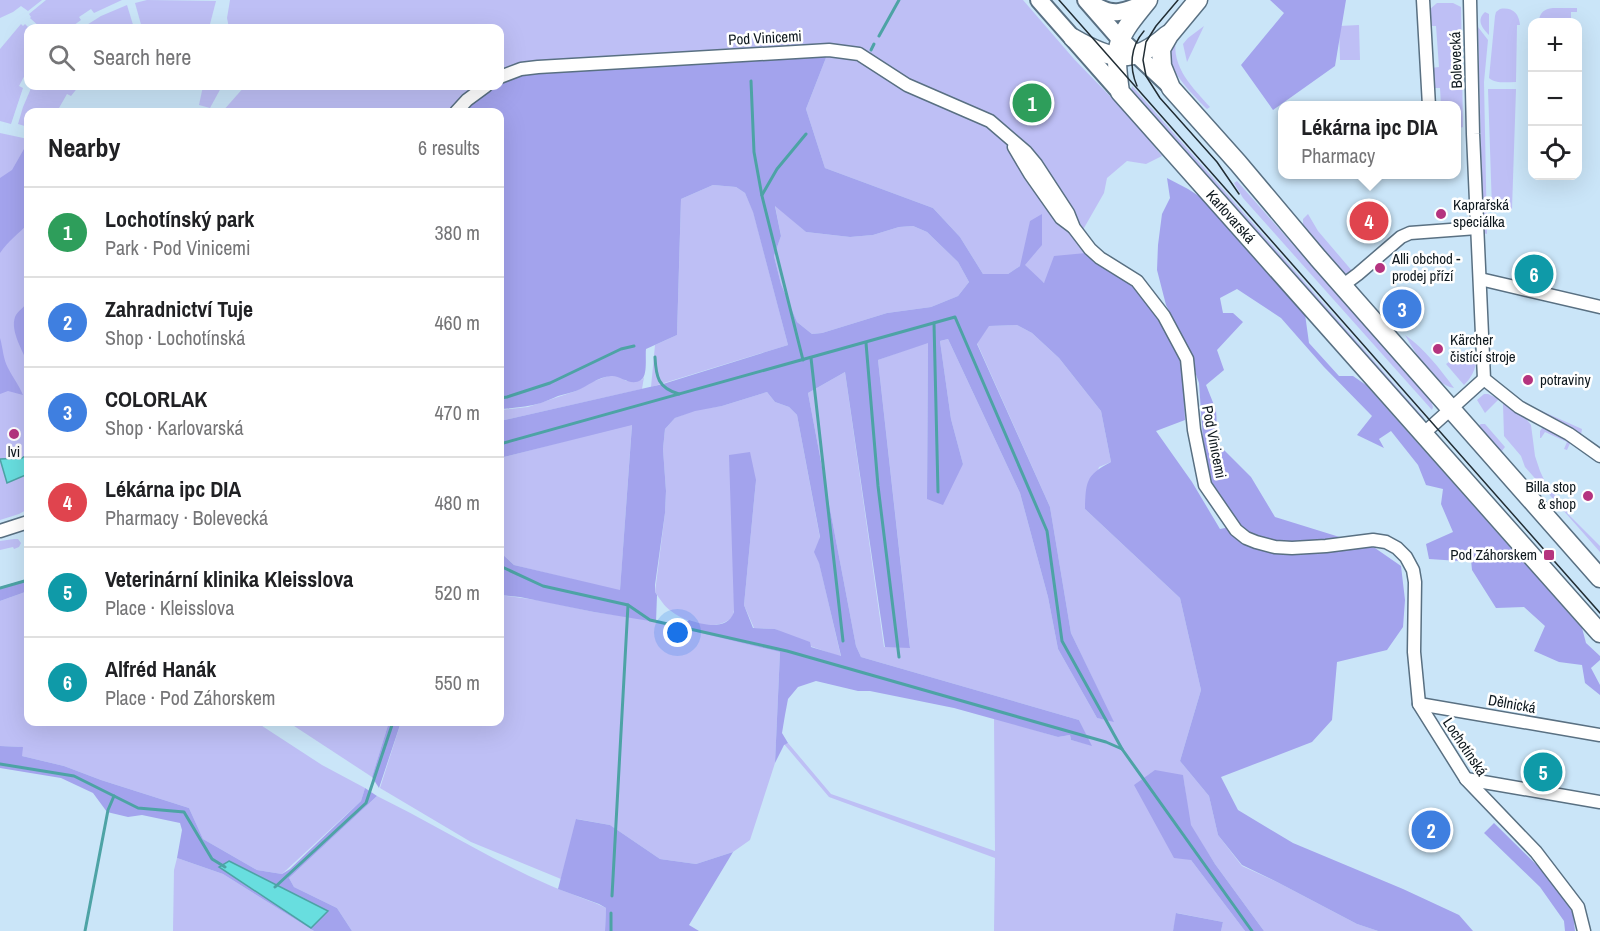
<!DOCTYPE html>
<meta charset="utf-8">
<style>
:root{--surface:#fff;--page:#f6f6f6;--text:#202124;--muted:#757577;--line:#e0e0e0;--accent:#b5347f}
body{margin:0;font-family:"Archivo Narrow",sans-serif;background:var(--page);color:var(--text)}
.controls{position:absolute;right:18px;top:18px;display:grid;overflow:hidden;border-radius:12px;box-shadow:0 6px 24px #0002}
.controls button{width:54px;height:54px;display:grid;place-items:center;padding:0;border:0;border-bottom:2px solid var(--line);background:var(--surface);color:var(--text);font:30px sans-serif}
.you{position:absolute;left:678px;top:633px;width:21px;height:21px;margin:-15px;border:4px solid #fff;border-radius:50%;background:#1a73e8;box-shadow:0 0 0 9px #1a73e833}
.badge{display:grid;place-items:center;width:39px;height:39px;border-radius:50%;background:var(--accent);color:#fff;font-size:20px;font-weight:700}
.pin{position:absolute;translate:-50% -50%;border:3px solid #fff;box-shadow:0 2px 6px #0006}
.popup{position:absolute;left:1278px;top:101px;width:183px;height:78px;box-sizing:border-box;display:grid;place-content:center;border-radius:12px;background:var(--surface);filter:drop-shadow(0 2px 4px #0005);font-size:20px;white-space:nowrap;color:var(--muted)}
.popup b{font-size:22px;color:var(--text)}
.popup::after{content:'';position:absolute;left:50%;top:100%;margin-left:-12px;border:12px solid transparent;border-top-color:var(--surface)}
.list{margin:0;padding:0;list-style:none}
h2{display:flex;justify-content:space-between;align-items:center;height:78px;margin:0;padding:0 24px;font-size:26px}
h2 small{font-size:20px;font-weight:400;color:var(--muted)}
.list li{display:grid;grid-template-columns:39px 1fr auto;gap:18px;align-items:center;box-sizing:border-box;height:90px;padding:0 24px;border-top:2px solid var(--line)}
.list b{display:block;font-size:22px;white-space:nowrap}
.list p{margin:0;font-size:20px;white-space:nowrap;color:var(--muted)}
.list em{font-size:20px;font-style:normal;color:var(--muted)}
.icon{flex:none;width:33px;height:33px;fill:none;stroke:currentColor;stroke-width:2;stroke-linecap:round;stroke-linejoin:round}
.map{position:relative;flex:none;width:1600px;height:931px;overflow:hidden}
.search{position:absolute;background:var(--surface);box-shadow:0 6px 24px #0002;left:24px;top:24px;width:480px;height:66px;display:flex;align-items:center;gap:15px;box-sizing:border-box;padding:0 21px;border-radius:12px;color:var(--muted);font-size:22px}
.panel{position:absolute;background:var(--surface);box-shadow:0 6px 24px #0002;left:24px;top:108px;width:480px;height:618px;border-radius:12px}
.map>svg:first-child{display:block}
</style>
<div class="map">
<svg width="1600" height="931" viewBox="0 0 1600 931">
<rect width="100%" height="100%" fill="#cae5f8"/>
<g fill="#bebff5">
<path d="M0,0h42l-14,11 -7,-5 -8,6 -13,6z"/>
<path d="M46,0h76l-28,13 -3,-4 -12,8 2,3 -11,8h-29l-11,-10 1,-1 -2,-3z"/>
<path d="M147,0l69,1 -7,27h-67l-7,-25z"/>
<path d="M230,0h793l51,59 62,64 26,33 -16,8 -19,-3 -20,17 -3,15 -24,42 6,18 -42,30 -24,-17 -12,8h-25l-23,-37 -27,-29 -108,-40 -19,-59 23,-59 -329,27v-49h-271l-2,-10z"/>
<path d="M1437,3h16l8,4 2,120 -7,2v-23l-15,-1 -1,-17h-8l-1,-20 8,-1 -3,-41h-7v-16z"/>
<path d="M127,5l7,23h-52l19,-12z"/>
<path d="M1553,8h24v4h-6v10h-32c0,-9 5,-13 14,-14z"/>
<path d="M1500,9c12,-2 19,4 20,16h-3l-1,57c-9,0 -20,2 -27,-4l6,-62 1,-4z"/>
<path d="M1485,12l4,2v21c-7,-7 -13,-15 -4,-23z"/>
<path d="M21,24l2,2 2,-2 4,4 -1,46 -2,-1 -7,13 4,2 -12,36 -11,-3v-72z"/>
<path d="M1359,25l1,35h-20l-1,-34z"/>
<path d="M1204,26l-17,36 -4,-18 5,-6z"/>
<path d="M1478,27l10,13 -4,42 3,152 -4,-1z"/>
<path d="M1176,39c-5,28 17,49 34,68l-3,2c-11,-11 -37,-37 -38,-52 0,-7 3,-12 7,-18z"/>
<path d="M32,86h47l-8,10 -4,-2 -8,14 5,2 -1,2h-35v15l-10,-3 5,-17z"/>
<path d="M203,86h19l-12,22 -11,-3z"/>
<path d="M245,86h241l-30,26h-234z"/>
<path d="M1132,86l292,332 -5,-1 -288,-325z"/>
<path d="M1488,89h28l-4,120h-20z"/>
<path d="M0,133l28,6v370l-9,5 -19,6z"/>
<path d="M1237,181l194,220 2,6 -1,3 -189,-212 -9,-15z"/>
<path d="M713,185l23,2 9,6 8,18 35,134 -137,42 4,-42 22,-10 4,-136z"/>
<path d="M775,205l31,27 44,5 23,-2 26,-8 14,-1 14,6 31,30 11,20 -11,14 -27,11 -44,6 -65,20 -10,1 -15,-12 -16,-38 -7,-28 7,-20z"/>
<path d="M1308,214l10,17 35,41 -6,2 -4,-2 -40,-45v-8z"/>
<path d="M1017,325l15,8 27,25 42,53 10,51 -12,5 -14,42 95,89 21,92 -21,71 29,35 9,39 24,31 37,17 78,41 21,7h-114l-49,-67 -25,-39 -7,-50 8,85 54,71h-24l2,-9 -46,-9 -4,18h-179l1,-73 -166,-61 -45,-53 4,-1 43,51 164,57 -1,-133 64,19 12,-2 1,5 20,5 -12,-25 -218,-63 -5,-11 -48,-253 37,-21 39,275h26l-32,-287 50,-18 -1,156 36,-34 -12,-45 -11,-78 8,-2 72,154 28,104 10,52 39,69 16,3 -42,-88 -21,-126 -73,-164 11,-17z"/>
<path d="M1405,335c20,14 35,34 49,53 -22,-4 -38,-35 -49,-53z"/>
<path d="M1476,352c1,14 -2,23 -12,33l-18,-21 14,-9z"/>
<path d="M618,375l8,6 16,-1 2,-3 -2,12 -142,32v-11l28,-3 48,-16 16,-9 16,-6z"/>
<path d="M767,392l8,10 14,5 8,8 23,123 -5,14 4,10 22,95 -31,-11 -35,-17 -21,-1 -10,-23 12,-125 -23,136c-15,17 -47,7 -62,-5 -7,-5 -11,-12 -16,-19l10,-79 1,-22 -3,-42 2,-20 10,-11 20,-8 27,-4z"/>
<path d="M1484,394h4l11,5 -14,14 -8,-13z"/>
<path d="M1505,403l19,13 7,9 4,31 5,15 6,13 21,27v2l33,33v6l-75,-85 -4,-11 -17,-20 -1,-32z"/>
<path d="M1535,408l47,21 -1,6 -8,-6 -40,-19z"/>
<path d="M632,424l-12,167 -106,-26 -14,-13v-94z"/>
<path d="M1481,424h4l20,23 -4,5 -23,-26z"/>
<path d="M1543,427l28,14 -4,9 -3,-1 3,-7 -22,-10 -4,6h-1v-7z"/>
<path d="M14,539h4l3,4 -2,4 -5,2 -1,-2 -13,3v-9z"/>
<path d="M28,591v131h228l66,43 43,23 -4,13 -79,73 -25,-4 -54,-31 -14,-31 -88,-28 -37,-14 -42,-10v-9l-22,-1v-145z"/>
<path d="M500,595l43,6 51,11 50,7 136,33 -5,111 -25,77 -17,12 -37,12 -36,-5 -50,-34 -33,-6 -16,60 -90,-37 -91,-54 21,-66h99z"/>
<path d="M288,722h101l-17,55z"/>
<path d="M377,796c51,25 100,55 152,80 14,6 28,13 43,18 11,5 23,8 34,14l-1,23h-253l-15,-23 -43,-21 -5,-9z"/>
<path d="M177,858l46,16 91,57h-141l1,-61z"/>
</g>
<g fill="#a3a3ed" fill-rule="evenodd">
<path d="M1270,0h76l-11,66 -62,44 -32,-45 43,-52z"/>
<path d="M829,50l-23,59 19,59 108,40 27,29 23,37h25l12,-8 10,-45 12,-7v31l-17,20 19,18 10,-27 32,-3 48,32 24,31 25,50 2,54 -29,11 36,51 28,47 20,-4 -27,-34 -10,-51 -4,-57 -15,-43 -18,-35 -9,-35 1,-25 4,-31 8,-16 -3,-20 21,11 17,11 100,114 4,29 30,33h14l13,9 216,243 4,15 14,13v4l-9,8 9,17v10l-15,-12 -3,-18 -23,-3 -25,-11 11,-25 -21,-19 -28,1 -24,-38 -2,-20 -11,11 -30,-2 -3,-15 27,-12 -12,-28 2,-15 -17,-4 -8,-20 -27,-34 -12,8 5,9 -27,-13 15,-19 -48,-49 -43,-49 -44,-29 -17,9 3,15h10l10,9 -26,28 7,20 -18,15 10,25 2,34 33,33 24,40 100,31 26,18 4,34 -2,27 -16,23 -50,12 -5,58 -20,22 -91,35 17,33 55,33 110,46 56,26 14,16h-95l-21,-7 -78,-41 -37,-18 -24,-30 -9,-39 -29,-35 21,-71 -21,-92 -95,-89c1,-26 0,-34 26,-47l-10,-51 -42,-53 -27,-25 -15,-8 -28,1 -12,18 73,163 21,126 43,89 -17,-4 -39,-69 -10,-52 -28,-104 -72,-154 -8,2 11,78 12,45 -20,41 -16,-6 1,-156 -50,17 32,288 -25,-1 -40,-275 -37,21 48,253 5,11 218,63 13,26 -21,-6 -1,-5 -12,2 -104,-29 -84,-17h-12l-42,-10 -18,6 -10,12 -3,16 -3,18 6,10 -4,2 -9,18 5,-111 -100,-24 9,-8c15,5 38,11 45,-8l-5,-157 21,-3 6,28 -12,125 9,23 22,1 35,13 1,5 30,9 -22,-93 -5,-11 6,-15 -23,-122 -8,-8 -14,-5 -8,-10 -45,14 -27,5 -20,7 -10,11 -2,20 3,42 -1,22 -10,72v7l2,3 -1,27 -62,-10 -74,-15 -20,-2v-43l14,13 106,25 12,-165 -132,33v-37l163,-37 125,-39 -35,-133 -8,-19 -9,-6 -23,-2 -32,14 -4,136 -31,14c-1,7 2,27 -5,31 -11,7 -20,-5 -30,-4 -13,1 -23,10 -35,15 -5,2 -12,3 -18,5 -5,2 -11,5 -17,7 -13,4 -28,5 -41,6v-297h-44l30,-26h14v-9l3,-2zM775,206l31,26 44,5 23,-2 26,-8 14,-1 14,6 31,30 11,20 -11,14 -27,11 -44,6 -65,20 -10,1 -15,-12 -16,-38 -7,-28 7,-20z"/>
<path d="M28,142v82c-9,9 -20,17 -28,29v-75l12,-8z"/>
<path d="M28,302v62c-5,-13 -18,-33 -13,-47 2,-5 10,-11 13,-15z"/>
<path d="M0,338c3,10 3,21 8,30 5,10 11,17 15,27l-15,-4 -8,3z"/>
<path d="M28,579v12l-28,10v-14z"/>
<path d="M389,722h12l-22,66 -7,-11z"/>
<path d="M0,746l23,1 -1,9 42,10 37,14 88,28 14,31 54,31 25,4 8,-5 71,-68 4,-13 12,8 -88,82 5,9 43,21 15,23h-38l-91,-57 -46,-16 5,-28 -2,-7 -38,-8 -14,2 -21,-5 -14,-19 -32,-15 -61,-10z"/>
<path d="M1155,770l28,5 8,50 24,39 49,67h-19l-54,-71 -17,-2 -40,-73z"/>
<path d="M576,819l34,6 50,34 36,5 37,-12 -44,73 10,6h-94l1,-23 -7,-4 -41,-15z"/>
<path d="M1494,823l52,51 27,39 2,18h-10l-1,-10 -24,-34 -56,-54z"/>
<path d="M1176,913l47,9 -2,9h-48z"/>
</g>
<g fill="#68dedf" stroke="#4da3a5" stroke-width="1.5">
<path d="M28,454v20l-21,9 -7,-24 22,-1z"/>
<path d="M229,861l99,50 -17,17 -92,-61z"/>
</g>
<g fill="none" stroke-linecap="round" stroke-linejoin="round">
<g stroke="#4da3a5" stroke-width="3">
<path d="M879,36l20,-36"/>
<path d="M871,50l3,-6"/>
<path d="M751,81l3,71 8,44 41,164"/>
<path d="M762,195l15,-26 29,-35"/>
<path d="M934,323l4,169"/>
<path d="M866,343l12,143 21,171"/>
<path d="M655,357c1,20 3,31 24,37"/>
<path d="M811,358l32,283"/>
<path d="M500,398l7,-1 43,-14 71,-34 13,-3"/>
<path d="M500,444l455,-127 92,214 15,110 60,108"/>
<path d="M500,566l43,20 85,19 22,15 137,31 319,91 16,7 130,182"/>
<path d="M0,588l28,-8"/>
<path d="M0,764l74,12 64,32 46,4 28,47 13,8"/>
<path d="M275,887l91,-84 27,-81"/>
<path d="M612,896l16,-291"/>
<path d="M85,931l23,-121 6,-14"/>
<path d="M611,931v-18"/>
</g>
<g stroke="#597082" stroke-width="15">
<g id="minor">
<path d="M1423,0l6,106"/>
<path d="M1470,0l3,134 11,245 35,28 50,27 31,22"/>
<path d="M500,77l21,-8 17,-2 291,-17 30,4 48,31 83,36 36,31 10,12 32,49 6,15 16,21 10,9 37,23 27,35 23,43 7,71 11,55 31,45 10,8 10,4 19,5 17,1 34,-2 47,-6 13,2 11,6 9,9 7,13 2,12 -1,70 5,52 47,75 70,73 42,55 6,24"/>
<path d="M456,112l11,-12 19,-14"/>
<path d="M1014,147l16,27 31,44 12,9"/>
<path d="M1480,279l120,28"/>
<path d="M1342,286l16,-12 43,-37 9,-4 67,-5"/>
<path d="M1423,434l61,-55"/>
<path d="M0,531l28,-9"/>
<path d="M1419,704l181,31"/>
<path d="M1466,779l134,23"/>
</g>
</g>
<g stroke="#597082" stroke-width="20">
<g id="secondary">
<path d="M1039,0l81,92"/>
<path d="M1086,0l34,39 49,46"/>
<path d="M1094,5c21,13 31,6 52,-2"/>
</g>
</g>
<g stroke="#597082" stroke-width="21">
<g id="primary">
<path id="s1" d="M1148,0c-31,38 -35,43 -28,92l480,541"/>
<path d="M1198,0l-29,35 -8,14 1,17 9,22 67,75 80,95 282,320"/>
<path d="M1073,38c38,22 59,28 94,-3"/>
</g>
</g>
<use href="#minor" stroke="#fff" stroke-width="12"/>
<use href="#secondary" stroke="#fff" stroke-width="16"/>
<use href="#primary" stroke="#fff" stroke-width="18"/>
<g stroke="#212d34" stroke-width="1.5">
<path d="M1059,0l541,613"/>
<path d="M1178,0l-22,26 -10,16 -3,18 3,16 14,22 57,64 22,32"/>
<path d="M1137,86c-8,-19 -7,-39 7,-55"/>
</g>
</g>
<g fill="#b5347f" stroke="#fff" stroke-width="2">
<circle cx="1441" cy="214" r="6"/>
<circle cx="1380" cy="268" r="6"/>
<circle cx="1438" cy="349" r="6"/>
<circle cx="1528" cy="380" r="6"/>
<circle cx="14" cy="434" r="6"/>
<circle cx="1588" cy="496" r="6"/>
<rect x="1543" y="549" width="12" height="12" rx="3"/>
</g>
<g text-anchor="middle" stroke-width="5" stroke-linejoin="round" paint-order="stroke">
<g font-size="15" fill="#0e181e" stroke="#fff">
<text transform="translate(765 38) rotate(-3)" y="5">Pod Vinicemi</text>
<text transform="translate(1456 60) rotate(-92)" y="5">Bolevecká</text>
<text dy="5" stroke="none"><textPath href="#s1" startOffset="268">Karlovarská</textPath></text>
<text transform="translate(1214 442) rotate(79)" y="5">Pod Vinicemi</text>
<text transform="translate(1512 704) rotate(10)" y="5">Dělnická</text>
<text transform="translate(1465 747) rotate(56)" y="5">Lochotínská</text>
</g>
<g font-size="15" fill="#0e181e" stroke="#fff" text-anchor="start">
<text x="1453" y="210">Kaprařská<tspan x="1453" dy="17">speciálka</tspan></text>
<text x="1392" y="264">Alli obchod -<tspan x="1392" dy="17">prodej přízí</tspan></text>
<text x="1450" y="345">Kärcher<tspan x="1450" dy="17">čistící stroje</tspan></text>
<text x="1540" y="385">potraviny</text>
<text x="14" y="457" text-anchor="middle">lvi</text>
<text x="1576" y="492" text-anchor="end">Billa stop<tspan x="1576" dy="17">&amp; shop</tspan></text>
<text x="1537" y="560" text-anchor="end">Pod Záhorskem</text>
</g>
</g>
</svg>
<div class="controls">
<button>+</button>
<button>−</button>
<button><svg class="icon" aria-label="locate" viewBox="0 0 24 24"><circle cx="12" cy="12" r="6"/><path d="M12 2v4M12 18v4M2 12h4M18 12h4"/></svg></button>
</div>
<div class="you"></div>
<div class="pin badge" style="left:1032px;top:103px;background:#2e9e5b">1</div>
<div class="pin badge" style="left:1431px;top:830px;background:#3f7fe0">2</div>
<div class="pin badge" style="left:1402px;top:309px;background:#3f7fe0">3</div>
<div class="pin badge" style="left:1369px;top:221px;background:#e0444e">4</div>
<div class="popup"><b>Lékárna ipc DIA</b>Pharmacy</div>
<div class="pin badge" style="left:1543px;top:772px;background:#0f9aa8">5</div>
<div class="pin badge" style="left:1534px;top:274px;background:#0f9aa8">6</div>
<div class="search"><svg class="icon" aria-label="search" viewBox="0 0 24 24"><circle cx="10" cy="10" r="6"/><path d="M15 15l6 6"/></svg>Search here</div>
<section class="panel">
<h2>Nearby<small>6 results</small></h2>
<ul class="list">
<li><span class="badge" style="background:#2e9e5b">1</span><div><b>Lochotínský park</b><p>Park · Pod Vinicemi</p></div><em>380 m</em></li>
<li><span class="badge" style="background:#3f7fe0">2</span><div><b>Zahradnictví Tuje</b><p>Shop · Lochotínská</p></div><em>460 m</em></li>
<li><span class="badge" style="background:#3f7fe0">3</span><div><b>COLORLAK</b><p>Shop · Karlovarská</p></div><em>470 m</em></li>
<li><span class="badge" style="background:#e0444e">4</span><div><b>Lékárna ipc DIA</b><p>Pharmacy · Bolevecká</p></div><em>480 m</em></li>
<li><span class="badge" style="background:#0f9aa8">5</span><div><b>Veterinární klinika Kleisslova</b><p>Place · Kleisslova</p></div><em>520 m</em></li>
<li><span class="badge" style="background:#0f9aa8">6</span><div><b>Alfréd Hanák</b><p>Place · Pod Záhorskem</p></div><em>550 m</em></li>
</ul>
</section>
</div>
